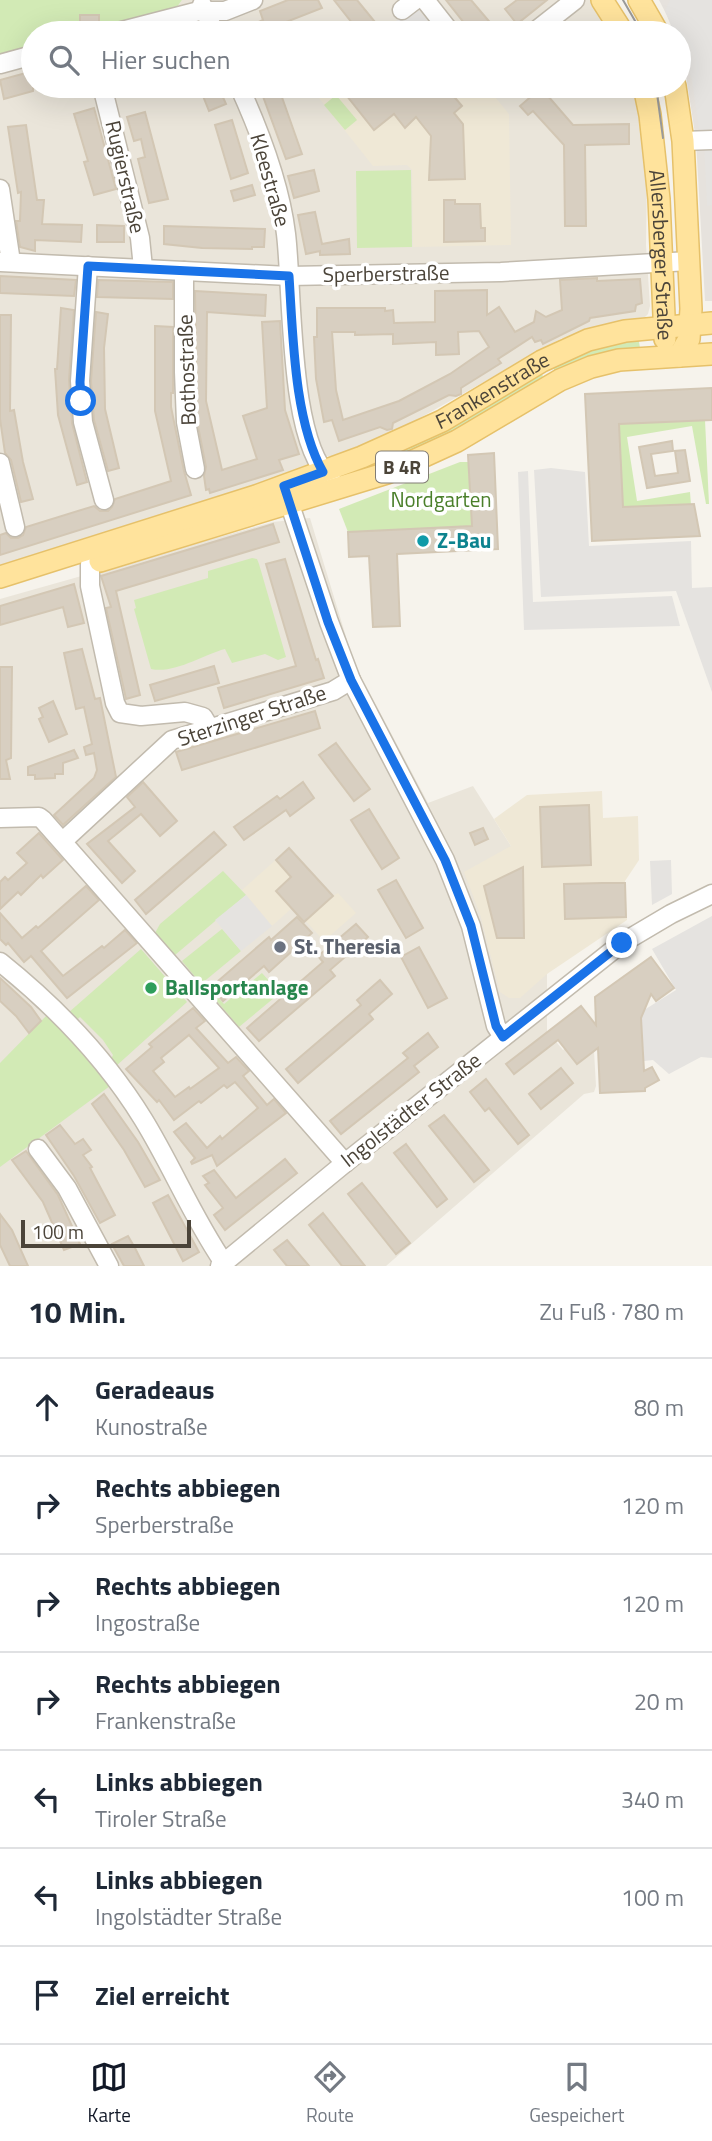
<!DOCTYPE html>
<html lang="de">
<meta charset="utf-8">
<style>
:root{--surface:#fff;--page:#f6f6f7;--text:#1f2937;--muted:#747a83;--line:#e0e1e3;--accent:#111827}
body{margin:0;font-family:"Titillium Web",sans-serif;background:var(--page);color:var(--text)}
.scale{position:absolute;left:21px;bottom:18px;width:170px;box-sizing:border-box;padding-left:7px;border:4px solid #4b4439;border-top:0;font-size:19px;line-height:24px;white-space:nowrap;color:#4b4439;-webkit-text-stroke:5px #fff;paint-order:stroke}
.stop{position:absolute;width:21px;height:21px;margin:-16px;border:5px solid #1a73e8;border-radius:50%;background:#fff}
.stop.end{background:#1a73e8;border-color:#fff;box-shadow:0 2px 7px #0008}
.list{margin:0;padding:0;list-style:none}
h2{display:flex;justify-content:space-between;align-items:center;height:91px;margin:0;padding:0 28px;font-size:30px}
h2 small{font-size:23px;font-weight:400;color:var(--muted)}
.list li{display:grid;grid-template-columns:46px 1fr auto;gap:21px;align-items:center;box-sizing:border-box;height:98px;padding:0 28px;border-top:2px solid var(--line)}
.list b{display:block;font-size:26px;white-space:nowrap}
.list p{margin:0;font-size:23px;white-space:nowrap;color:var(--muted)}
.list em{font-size:23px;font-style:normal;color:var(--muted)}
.icon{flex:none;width:38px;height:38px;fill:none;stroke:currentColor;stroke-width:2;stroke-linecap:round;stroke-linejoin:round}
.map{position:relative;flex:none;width:712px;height:1266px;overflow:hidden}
.search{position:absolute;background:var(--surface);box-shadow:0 7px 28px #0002;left:21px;right:21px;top:21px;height:77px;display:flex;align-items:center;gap:18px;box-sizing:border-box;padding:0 24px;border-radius:38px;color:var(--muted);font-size:26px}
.sheet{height:777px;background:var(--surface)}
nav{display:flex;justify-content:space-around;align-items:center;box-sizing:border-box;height:98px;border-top:2px solid var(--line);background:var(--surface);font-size:19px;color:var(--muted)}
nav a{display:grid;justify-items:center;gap:4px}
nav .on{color:var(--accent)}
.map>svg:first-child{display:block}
</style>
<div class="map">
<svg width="712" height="1266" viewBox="0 0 712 1266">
<rect width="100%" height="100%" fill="#f6f3ec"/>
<g fill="#eae5da">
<path d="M182,0h411l4,7v6l15,20h-526l91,-26z"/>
<path d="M33,47v39h600l4,19h4l6,73 -1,67 4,61 -2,8 -5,5 -77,23 -4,-4 -144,81 -5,7 -76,30h-10l-22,12 -1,3 -304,100v-515z"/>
<path d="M310,518l44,145 74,140 45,-17 38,60 36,128v57l16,19 13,-11 17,-5 3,52 -2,6 -10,2 -198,172h-386v-667l273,-77z"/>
</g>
<path fill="#e6e2dd" d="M659,0h53v301h-7l-9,-161 -15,-97 -2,-10h-3z"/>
<g fill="#efe8d6">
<path d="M314,86h172l23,28 2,131 -98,2 -1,-77 -5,-5 -34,1 -62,-78z"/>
<path d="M602,791l1,27 35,-2 1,44 -14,21 2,39 -80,54 -27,24h-11l-9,-6 -20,-78 -16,-42 47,-26 -17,-27 33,-24z"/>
<path d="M289,848l43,48 6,-3 18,20 -32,28 -31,-34 -21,19 -30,-36z"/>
</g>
<g fill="#d2eab5">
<path d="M0,0h182l-5,7 -91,26h-53v14l-33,9z"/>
<path d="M336,95l21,25 -12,10 -21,-25z"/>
<path d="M411,170l1,77 -55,1 -1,-77z"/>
<path d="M638,336l2,12 -40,5 -45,18 -4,-7 10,-6z"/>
<path d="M540,372l3,4 -3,4 -140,83 -51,12 86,-39 100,-63z"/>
<path d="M705,420l4,84h-3l-14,-78 -65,11 10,64 53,-9 1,13 -68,2 -4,-83z"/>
<path d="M460,462h8l4,64 -124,6 -9,-23z"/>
<path d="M252,558l5,1 2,5 27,93 -8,3 -13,-6 -33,9 -7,-14c-23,6 -50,25 -74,20l-17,-60 2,-1 -2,-8 74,-22v-7z"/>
<path d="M223,871l23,24 -71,60 -20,-22 5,-9z"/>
<path d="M222,929l19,22 -40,33 -19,-23z"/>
<path d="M141,949l46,53 -72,65 -5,-6 3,-6 -10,-15 -23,-23 -4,4 -8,-8z"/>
<path d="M262,973l18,20 -41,34 -31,-36 2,-2 14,15z"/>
<path d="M51,1011l63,72 -114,84v-104z"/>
</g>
<g fill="#e5e3e0">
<path d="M670,0h42v135l-12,1 -8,-56 -13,-34v-13h-5l-9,-22z"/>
<path d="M415,6l23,27h-31l-11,-12z"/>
<path d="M712,144v61l-5,1 -3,-61z"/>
<path d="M551,468l34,4 4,74 102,-5 1,47 20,-1v105l-36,-101 -135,6 -7,-127z"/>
<path d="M528,471l5,131 139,-6 8,30 -156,4 -6,-158z"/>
<path d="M671,860l1,34 -20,11 -2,-44z"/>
<path d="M246,895l26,31 -31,25 -26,-31z"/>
<path d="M712,916v142l-11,-1 -32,17 -16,-14 -9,1 -3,-49 35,-22 -24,-41z"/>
</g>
<g fill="#d8cfc1" stroke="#d3c7b4" stroke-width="2" fill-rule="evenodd">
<path d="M288,0h30l4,8 -64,25h-23l28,-13 -3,-9z"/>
<path d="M334,0h23l27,33h-24z"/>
<path d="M446,0h25l28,33h-27z"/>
<path d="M517,0h30l-30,24 -12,-15z"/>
<rect x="80" y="15" width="19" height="12"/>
<path d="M33,71v20l-29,8 -4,-19z"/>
<path d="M199,86h19l8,18 -17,7z"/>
<path d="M278,86l24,68 -16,5 -25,-68z"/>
<path d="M339,86h106l17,20 -8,7 9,11 2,55 -36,1 2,-44 -15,-19 -11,11 -11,-14 -20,16z"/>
<path d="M541,88l32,37 56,-1v20l-44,1 1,81h-21l-1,-81 -31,-34 -5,4 -8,-9z"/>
<path d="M94,108l22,81 -22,6 -10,-33 4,-1 -14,-47z"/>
<path d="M145,112l23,87 -19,4 -11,-44 7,-2 -4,-18 -7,2 -7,-24z"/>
<path d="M232,120l16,53 -17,6 -16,-54z"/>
<path d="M26,125l11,75h7l-2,24 40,1 -1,17 -46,-2v11l-15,-4 -4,-26h4l1,-29 -3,1 -10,-66z"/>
<path d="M314,170l5,21 -25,7 -6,-22z"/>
<path d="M252,185l3,10 -21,6 -3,-10z"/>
<path d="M444,200h11v4h25l1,24h4v13l-41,1z"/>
<path d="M315,212l7,32 27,-5 1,15 -30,1v-4l-14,3 -8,-39z"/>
<path d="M97,225l27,1v16h-27z"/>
<path d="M164,226l101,3 -1,18h-12v2l-50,-1 -38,-4z"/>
<path d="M0,276l76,4 -2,16 -74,-3z"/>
<path d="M597,278v3l43,-2 2,24 -6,2 -1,6 -45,7 -1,3 -46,23 -2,-4 -6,2 -3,-5 -34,22 3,4 -40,25v6l-5,2 -7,-1 -56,28 -1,6 -5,1 -7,-3 -41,14 -7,-21 -8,2 -8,-43 -2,-42h3v-29h68v3l8,-1 1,13 41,-1v-31l52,-1v25l12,-8 16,25 19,-10 2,-11 10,6 16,-7 -2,-30zM479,331l10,16 -39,27 -51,27 -56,19 -7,-30 -4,-58h23v3l38,-1v10l43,-2v13l23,-1 -1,-22z"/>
<path d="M98,280l75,2v17l-76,-2z"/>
<path d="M195,291l71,4 -1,21 -58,-4 -1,89 16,69 35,-11 -14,-43 24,-8 -5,-86 18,-1 5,89 14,44 -20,6 4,10 -73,23 -1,-4 -3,1 -2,-14 2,-9 -9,-46z"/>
<path d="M61,308l13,2 -5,70 3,43 15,59 -10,3 -19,-70 -3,-46h2z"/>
<path d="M96,312l12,2 -4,34 1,61 14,59 -11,3 -14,-51 -3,-39z"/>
<path d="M0,315h11l-1,96 4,-1 9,52 10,37 -12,3 -10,-42 -6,-7 -5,-34z"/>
<path d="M155,326l18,1v66h-2v14l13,64 7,24 -191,60v-20l6,-2 5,5h7l5,-3 3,-8 68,-21 6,5h8l4,-4 3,-8 56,-18 -16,-70z"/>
<path d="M712,388v32l-93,4 4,83 71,-3 6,32 -108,5 -7,-147z"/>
<path d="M672,441l1,10 -22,3 4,22 23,-3 -3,-22 10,-1 5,31 -43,7 -8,-41z"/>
<path d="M494,453l4,96 -101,5 3,72 -27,1 -4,-71 -20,1 -1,-25 124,-6 -4,-71z"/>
<path d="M273,524l6,18 -163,49 24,104 -14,4 -20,-91 5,-1 -10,-31z"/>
<path d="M285,559l31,101 2,-1 6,19 -100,30 -6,-20 78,-22 -30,-102z"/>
<path d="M74,584l10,39 -16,4 -5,-20 -63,18v-19z"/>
<path d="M82,649l13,50 5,-1 16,79 -53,48 -9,-10 40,-37 3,-8 -3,-17 -8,2 -2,-8 8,-3 -8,-37 -8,2 -12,-56z"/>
<path d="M214,666l5,17 -64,18 -5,-16z"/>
<path d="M0,667h12l-1,91 -5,2 4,19h-10z"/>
<path d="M53,701l14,33 -18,8 -10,-23 4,-2 -4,-9z"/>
<path d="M315,711l5,17 -138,42 -6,-18z"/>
<path d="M336,743l34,46 -16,12 -35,-46z"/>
<path d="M74,750l4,8 -15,5v11h-8v4l-20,1v-4h-7v-8z"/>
<path d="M143,782l34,39 -17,15 -19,-22 -33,27 27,30 -13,12 -35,-39 48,-37 -8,-10z"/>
<path d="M303,782l11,16 -24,18 -4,-6 -42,30 -10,-13 43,-31 3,3z"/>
<path d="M589,805l2,60 -49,2 -2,-60z"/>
<path d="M369,809l30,49 -17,11 -31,-49z"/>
<path d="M483,828l5,11 -13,6 -5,-12z"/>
<path d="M214,832l12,13 -80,69 -11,-14z"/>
<path d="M39,833l24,27 -20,18 -2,-3 -20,20 -3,-3 -18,17v-27l5,-5 3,3 19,-17 -10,-10z"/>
<path d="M289,848l44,48 -29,26 -28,-31 15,-14 -15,-17z"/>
<path d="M523,867l1,71h-27l-13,-52z"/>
<path d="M396,880l27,48 -17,10 -28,-48z"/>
<path d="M602,883h23l1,34 -61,2 -1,-35z"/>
<path d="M86,886l13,14 -58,51 22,25 39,-30 2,2 21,-18 12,13 -70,55 -36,-42 -7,6 -16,-19 -2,2 -6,-6v-26l22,25 14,-12 2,2z"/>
<path d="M297,917l15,16 -43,39 -5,-6 -41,35 -12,-14 58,-50 2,3z"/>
<path d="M356,924l12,13 -38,33 5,6 -76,65 -12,-13 76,-66 -5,-6z"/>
<path d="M419,947l28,51 -19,10 -27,-51z"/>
<path d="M651,957l23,31 -18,13 -5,-7 -10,24 3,53 8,-4 7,13 -14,8v3l-45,2 -2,-45 -21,16 -19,-24 -44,34 -8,-10 75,-58 15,19 -1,-28z"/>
<path d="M0,978l31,29 10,14 -12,12 -13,-17 -16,-15z"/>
<path d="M380,980l12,14 -23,20 4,5 -75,64 -12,-14 75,-64 -4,-5z"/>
<path d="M193,1008l12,13 -9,7 32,35 8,-6 13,14 -6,5 24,29 7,-6 12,14 -69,53 -5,-11 -20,9 -1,-2 4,-4 -21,-26 12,-9 21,25 13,-12 2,3 36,-31 -23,-26 -8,6 -3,-3 -23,18 -2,-2 -25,19 -15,-20 -2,2 -31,-33 26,-22 -3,-3zM189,1035l30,33 -29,21 -1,-2 -14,10 -22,-26 11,-9 -3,-4z"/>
<path d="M428,1033l10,14 -24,19 5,6 -78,62 -11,-13 78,-63 -5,-5z"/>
<path d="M561,1068l12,15 -32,26 -12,-15z"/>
<path d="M486,1079l43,56 -11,9 -29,-36 -4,3 -15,-19z"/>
<path d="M104,1094l34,48 22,38 -15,7 -21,-37 -32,-46z"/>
<path d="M444,1115l45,55 -15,12 -45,-56z"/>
<path d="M60,1125l15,19 8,-5 8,11 -8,5 9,12 -2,1 25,47 -15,8 -26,-47 -28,-41z"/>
<path d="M406,1144l41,55 -10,8 -43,-54z"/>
<path d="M26,1151l32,44 22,49 -16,6 -21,-48 -31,-42z"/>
<path d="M285,1159l12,14 -72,57 -11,-15 9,-7 -18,-23 4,-2 -6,-7 11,-6 22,28z"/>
<path d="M362,1183l48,60 -14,11 -48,-60z"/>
<path d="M168,1195l31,57 -16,9 -30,-58z"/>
<path d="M323,1213l42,53h-23l-33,-41z"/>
<path d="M0,1214l12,16 16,36h-18l-10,-21z"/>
<path d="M128,1236l7,12 9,18h-20l-10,-18 -2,-4z"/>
<path d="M287,1240l22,26h-22l-13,-16z"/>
</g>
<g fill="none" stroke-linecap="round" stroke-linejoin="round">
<g stroke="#c2bbae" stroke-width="21">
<g id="minor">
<path d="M425,0l26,33"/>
<path d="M202,5l13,28"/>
<path d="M402,10l13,-10"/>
<path d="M114,33l85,-22h26l28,-11"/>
<path d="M533,33l42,-33"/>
<path d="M0,64l33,-9"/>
<path d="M102,86l38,152 3,30"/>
<path d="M239,86c21,46 41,98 47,148 7,57 2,209 45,245"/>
<path d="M683,141l29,-1"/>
<path d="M0,189l11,73"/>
<path d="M0,262l289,14 212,-4 188,-11"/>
<path d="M88,266l-8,115 3,41 21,78"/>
<path d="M184,271v101l2,50 9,47"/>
<path d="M0,463l15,64"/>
<path d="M285,490l44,132 22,58 94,180 26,66 25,100 7,11"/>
<path d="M90,564v22l25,117 5,10 21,3 44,-4 18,5 6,10"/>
<path d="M0,818l39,-1 4,3 302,343"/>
<path d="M63,841l109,-101 161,-49 18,-11"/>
<path d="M0,962c55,44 106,97 143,157 29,47 50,99 81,144"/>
<path d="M38,1149l29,39 42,78"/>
<path d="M220,1266l125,-103 277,-220 49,-29 41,-20"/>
</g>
</g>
<g stroke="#e6c16a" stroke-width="24">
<g id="major">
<path d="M602,0l21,33"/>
<path d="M639,0l19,33"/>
<path id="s1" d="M644,86l6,29 9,84 6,140"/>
<path d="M675,86l8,55 8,168 -2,30 -10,17"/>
<path d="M100,561l287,-88 70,-32 103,-61 31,-13 28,-7 93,-6"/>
<path id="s2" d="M0,577l256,-81 106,-39 80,-36 100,-60 46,-21 37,-9 87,-8"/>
</g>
</g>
<use href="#minor" stroke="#fff" stroke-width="18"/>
<use href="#major" stroke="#ffe39c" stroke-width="21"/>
<g stroke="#9a9a9a" stroke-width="2">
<path d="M623,0l19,33"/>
<path d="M656,86l7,52"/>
</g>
</g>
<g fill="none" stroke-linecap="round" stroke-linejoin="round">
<path stroke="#1a73e8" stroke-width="9" d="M81,401l-1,-19 8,-116 201,10c4,59 5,145 34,196l-39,14 44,136 23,58 94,180 26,66 25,100 7,11 119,-94"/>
</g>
<circle fill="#0f9aa8" stroke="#fff" stroke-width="2.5" cx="423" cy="541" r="7"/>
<circle fill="#6b7280" stroke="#fff" stroke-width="2.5" cx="280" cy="947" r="7"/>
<circle fill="#2e9e5b" stroke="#fff" stroke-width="2.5" cx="151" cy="988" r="7"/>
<g text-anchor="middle" stroke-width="7" stroke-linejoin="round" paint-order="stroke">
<rect fill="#fff" stroke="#817c74" stroke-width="2" x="376" y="451.5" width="52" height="31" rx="5"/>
<g font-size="19" font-weight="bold" fill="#4b4439">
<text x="402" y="474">B 4R</text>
</g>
<g font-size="21" fill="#4b4439" stroke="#fff">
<text transform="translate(125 177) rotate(77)" y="7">Rugierstraße</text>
<text transform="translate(270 180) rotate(74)" y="7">Kleestraße</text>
<text dy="7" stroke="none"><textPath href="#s1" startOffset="170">Allersberger Straße</textPath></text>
<text transform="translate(386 274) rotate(-1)" y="7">Sperberstraße</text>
<text transform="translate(187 370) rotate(-92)" y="7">Bothostraße</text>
<text dy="7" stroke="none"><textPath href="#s2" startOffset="528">Frankenstraße</textPath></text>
<text transform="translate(252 716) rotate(-18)" y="7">Sterzinger Straße</text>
<text transform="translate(411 1110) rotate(-38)" y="7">Ingolstädter Straße</text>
</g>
<g font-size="21" fill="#4a7f2a" stroke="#fff">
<text x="441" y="507">Nordgarten</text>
</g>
<g font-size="21" font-weight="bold" fill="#0d838f" stroke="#fff" text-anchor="start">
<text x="437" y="548">Z-Bau</text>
</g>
<g font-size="21" font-weight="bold" fill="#5b616d" stroke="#fff" text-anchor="start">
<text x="294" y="954">St. Theresia</text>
</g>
<g font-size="21" font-weight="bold" fill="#27864d" stroke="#fff" text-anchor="start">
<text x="165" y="995">Ballsportanlage</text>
</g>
</g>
</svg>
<div class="scale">100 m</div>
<div class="stop" style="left:81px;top:401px"></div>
<div class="stop end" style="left:622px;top:943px"></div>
<div class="search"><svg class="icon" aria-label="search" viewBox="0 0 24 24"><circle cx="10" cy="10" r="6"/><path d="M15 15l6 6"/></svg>Hier suchen</div>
</div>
<section class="sheet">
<h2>10 Min.<small>Zu Fuß · 780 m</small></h2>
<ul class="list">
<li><svg class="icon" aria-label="ahead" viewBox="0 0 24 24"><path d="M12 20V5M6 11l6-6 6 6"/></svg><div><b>Geradeaus</b><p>Kunostraße</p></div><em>80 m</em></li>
<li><svg class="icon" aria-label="right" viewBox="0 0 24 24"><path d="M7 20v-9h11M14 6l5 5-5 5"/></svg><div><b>Rechts abbiegen</b><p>Sperberstraße</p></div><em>120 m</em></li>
<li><svg class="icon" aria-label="right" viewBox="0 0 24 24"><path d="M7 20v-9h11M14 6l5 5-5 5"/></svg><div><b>Rechts abbiegen</b><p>Ingostraße</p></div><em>120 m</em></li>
<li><svg class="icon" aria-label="right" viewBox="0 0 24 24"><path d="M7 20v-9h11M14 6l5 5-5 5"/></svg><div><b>Rechts abbiegen</b><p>Frankenstraße</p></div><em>20 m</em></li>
<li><svg class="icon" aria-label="left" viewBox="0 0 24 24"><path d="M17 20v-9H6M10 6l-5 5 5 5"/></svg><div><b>Links abbiegen</b><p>Tiroler Straße</p></div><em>340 m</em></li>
<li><svg class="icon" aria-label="left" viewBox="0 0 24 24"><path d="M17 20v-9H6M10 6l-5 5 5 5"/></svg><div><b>Links abbiegen</b><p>Ingolstädter Straße</p></div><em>100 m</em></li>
<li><svg class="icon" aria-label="arrive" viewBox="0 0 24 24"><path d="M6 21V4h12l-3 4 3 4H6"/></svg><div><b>Ziel erreicht</b></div></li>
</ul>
</section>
<nav>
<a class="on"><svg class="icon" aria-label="map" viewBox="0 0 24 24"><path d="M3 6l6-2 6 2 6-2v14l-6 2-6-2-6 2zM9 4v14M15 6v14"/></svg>Karte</a>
<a><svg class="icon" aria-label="directions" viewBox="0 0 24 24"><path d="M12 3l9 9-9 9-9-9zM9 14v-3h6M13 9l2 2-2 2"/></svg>Route</a>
<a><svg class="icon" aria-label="saved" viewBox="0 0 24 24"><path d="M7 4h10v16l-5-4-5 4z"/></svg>Gespeichert</a>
</nav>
